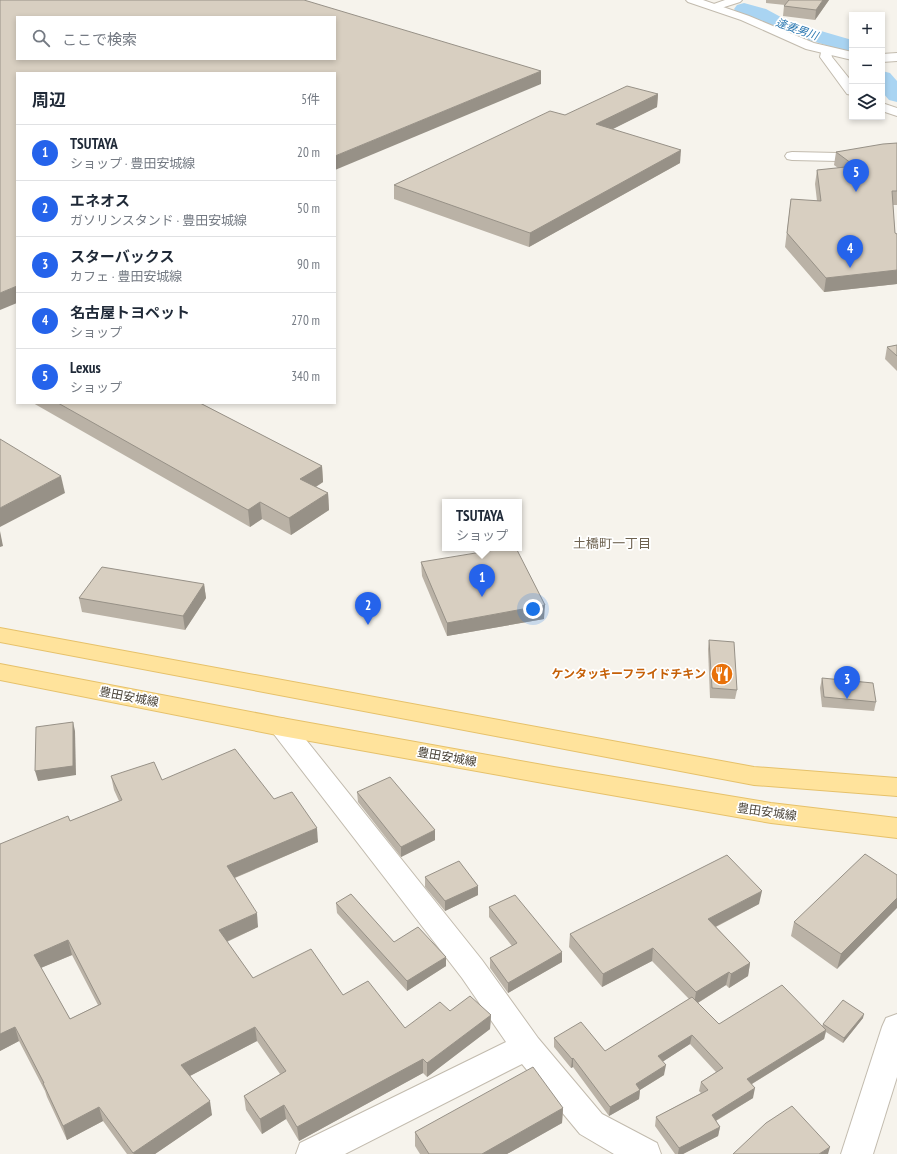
<!DOCTYPE html>
<html lang="ja">
<meta charset="utf-8">
<style>
:root{--surface:#fff;--page:#f2f2f3;--text:#1f2937;--muted:#747a83;--line:#e0e1e3;--accent:#2563eb}
body{margin:0;font-family:"PT Sans Narrow","Noto Sans JP",sans-serif;background:var(--page);color:var(--text)}
.controls{position:absolute;right:12px;top:12px;display:grid;overflow:hidden;border-radius:0px;box-shadow:0 2px 6px #0003}
.controls button{width:36px;height:36px;display:grid;place-items:center;padding:0;border:0;border-bottom:1px solid var(--line);background:var(--surface);color:var(--text);font:20px sans-serif}
.you{position:absolute;left:533px;top:609px;width:14px;height:14px;margin:-10px;border:3px solid #fff;border-radius:50%;background:#1a73e8;box-shadow:0 0 0 6px #1a73e833}
.badge{display:grid;place-items:center;width:26px;height:26px;border-radius:50%;background:var(--accent);color:#fff;font-size:13px;font-weight:700}
.pin{position:absolute;translate:-50% -33px;filter:drop-shadow(0 1px 2px #0008)}
.pin::after{content:'';position:absolute;top:21px;width:14px;height:12px;background:inherit;clip-path:polygon(0 0,100% 0,50% 100%)}
.popup{position:absolute;left:442px;top:499px;width:80px;height:52px;box-sizing:border-box;display:grid;place-content:center;border-radius:0px;background:var(--surface);filter:drop-shadow(0 1px 3px #0005);font-size:13px;white-space:nowrap;color:var(--muted)}
.popup b{font-size:15px;color:var(--text)}
.popup::after{content:'';position:absolute;left:50%;top:100%;margin-left:-8px;border:8px solid transparent;border-top-color:var(--surface)}
.list{margin:0;padding:0;list-style:none}
h2{display:flex;justify-content:space-between;align-items:center;height:52px;margin:0;padding:0 16px;font-size:17px}
h2 small{font-size:13px;font-weight:400;color:var(--muted)}
.list li{display:grid;grid-template-columns:26px 1fr auto;gap:12px;align-items:center;box-sizing:border-box;height:56px;padding:0 16px;border-top:1px solid var(--line)}
.list b{display:block;font-size:15px;white-space:nowrap}
.list p{margin:0;font-size:13px;white-space:nowrap;color:var(--muted)}
.list em{font-size:13px;font-style:normal;color:var(--muted)}
.icon{flex:none;width:22px;height:22px;fill:none;stroke:currentColor;stroke-width:2;stroke-linecap:round;stroke-linejoin:round}
.map{position:relative;flex:none;width:897px;height:1154px;overflow:hidden}
.search{position:absolute;background:var(--surface);box-shadow:0 2px 6px #0003;left:16px;top:16px;width:320px;height:44px;display:flex;align-items:center;gap:10px;box-sizing:border-box;padding:0 14px;border-radius:0px;color:var(--muted);font-size:15px}
.panel{position:absolute;background:var(--surface);box-shadow:0 2px 6px #0003;left:16px;top:72px;width:320px;height:332px;border-radius:0px}
.map>svg:first-child{display:block}
</style>
<div class="map">
<svg width="897" height="1154" viewBox="0 0 897 1154">
<rect width="100%" height="100%" fill="#f6f3ec"/>
<g fill="none" stroke-linecap="round" stroke-linejoin="round">
<g fill="#a9d4f2" fill-rule="evenodd">
<path d="M744,3l22,6 24,13 62,18v13l-76,-23 -24,-13 -15,-4 -3,-4 3,-4z"/>
<path d="M882,71l8,2 7,8v21l-8,-2 -7,-8z"/>
</g>
<g stroke="#c2bbae" stroke-width="2">
<g id="minor">
<path d="M725,0h17l-2,2 -25,8 -4,-1 -2,-2 2,-2z"/>
<path d="M826,47l4,1 2,9 20,25v13l-5,-1 -27,-37 2,-9z"/>
<path d="M882,103l15,5v8l-15,-5z"/>
<path d="M897,146v8l-59,7 -46,-1 -5,-1 -2,-3 2,-3 5,-1 46,1z"/>
<path d="M282,718l9,3 191,239 56,78 64,76 55,29 4,11h-47l-34,-20 -58,-70 -177,90h-49l4,-11 206,-101 -44,-64 -189,-245 -3,-6 3,-6z"/>
</g>
</g>
<g stroke="#c2bbae" stroke-width="2">
<g id="tertiary">
<path d="M686,0h17l46,16 65,27 38,9v8l-46,-11 -65,-29 -53,-18z"/>
<path d="M897,53v8l-15,1v-8z"/>
<path d="M897,1014v63l-24,77h-32l41,-127 4,-9z"/>
</g>
</g>
<g stroke="#e6c16a" stroke-width="2">
<g id="primary">
<path d="M0,628l754,139 143,11v18l-143,-11 -754,-143z"/>
<path d="M0,664l282,54 272,49 217,36 126,15v20l-126,-15 -217,-38 -272,-49 -282,-56z"/>
</g>
</g>
<use href="#minor" fill="#fff" fill-rule="evenodd"/>
<use href="#tertiary" fill="#fff" fill-rule="evenodd"/>
<use href="#primary" fill="#ffe39c" fill-rule="evenodd"/>
</g>
<g fill="#bab2a6" fill-rule="evenodd">
<path d="M766,0h63l-14,20 -32,-4 1,-10 1,-1 -19,-2z"/>
<path d="M658,94l-1,13 -45,22 68,34 -151,84 -135,-48v-14l171,-70z"/>
<path d="M897,143v62h-4l2,28 2,1v50l-73,8 -39,-45 6,-48 26,2 -2,-17 2,-14 21,-2 -4,-3 2,-13z"/>
<path d="M897,345v26l-12,-12 2,-12z"/>
<path d="M33,403h167l122,63 1,16 -7,5 12,6 1,17 -38,25 -29,-16 -12,8z"/>
<path d="M421,562l123,57 -97,17 -25,-60z"/>
<path d="M204,584l2,14 -21,32 -103,-18 -3,-14z"/>
<path d="M709,640l28,50 -2,9 -25,-1 -2,-49z"/>
<path d="M822,678l54,24 -2,9 -52,-4 -2,-19z"/>
<path d="M111,776l51,4 112,19 44,43 -83,36 23,49 -31,15 26,36 90,17 62,33 45,-17 41,4 -1,14 -63,48 -4,-4 -124,68 -13,-22 -24,15 -16,-24 -2,-14 36,-22 -23,-33 -67,35 22,39 -57,39h-28l-24,-33 -36,19 -20,-43 -2,-6 -26,-50 -19,10v-207l70,-23 49,-20 -5,-11zM72,955l26,50 -28,14 -29,-51z"/>
<path d="M357,792l78,38v10l-34,17 -43,-55z"/>
<path d="M897,875l-60,94 -46,-33 3,-14z"/>
<path d="M425,877l53,18 -33,16 -20,-24z"/>
<path d="M336,903l58,39 52,24 -39,25 -70,-78z"/>
<path d="M759,904l-43,23 34,36 -2,13 -19,12 -3,-3 -28,18 21,21 103,2 1,-2 40,-6 -20,25 -17,-11 -2,7 -72,45 1,14 -37,23 4,6 -2,9 -35,18h-8l-20,-28 1,-9 45,-24 -2,-2 2,-9 15,-10 -26,-28 -28,18 2,13 -24,15 -1,9 -30,17 -36,-49 -2,1 -17,-21v-9l51,13 84,-52 -37,-38 -50,26 -33,-40 1,-13z"/>
<path d="M489,907l73,55 -54,31 -18,-25v-10l22,-12 -23,-29z"/>
<path d="M563,1108l-1,15 -55,31h-87l-5,-8v-14z"/>
</g>
<g fill="#979187">
<path d="M823,0h6l-14,20 1,-10z"/>
<path d="M541,71v13l-206,86v-14z"/>
<path d="M658,94l-1,13 -62,31 1,-14z"/>
<path d="M681,150l-1,13 -151,84 1,-14z"/>
<path d="M897,270v14l-73,8 2,-14z"/>
<path d="M17,286v17l-17,7v-17z"/>
<path d="M322,466l1,16 -22,14 -1,-17z"/>
<path d="M61,476l4,17 -65,34v-19z"/>
<path d="M328,493l1,17 -38,25 -2,-17z"/>
<path d="M260,502l2,17 -12,8 -2,-17z"/>
<path d="M0,531l3,15 -3,1z"/>
<path d="M204,584l2,14 -21,32 -2,-14z"/>
<path d="M545,605l-1,14 -97,17v-13z"/>
<path d="M73,722l2,9 1,44 -38,6 -3,-10z"/>
<path d="M317,828l1,14 -89,38 -2,-14z"/>
<path d="M435,830v10l-34,17v-10z"/>
<path d="M478,886v9l-33,16v-10z"/>
<path d="M762,891l-3,13 -54,28 3,-13z"/>
<path d="M897,898v10l-60,61 4,-15z"/>
<path d="M257,913l1,14 -37,17 -2,-14z"/>
<path d="M68,940l4,15 -34,14 -4,-14z"/>
<path d="M653,948l-1,13 -50,26 1,-13z"/>
<path d="M562,952v10l-54,31v-10z"/>
<path d="M446,957v9l-39,25v-10z"/>
<path d="M750,963l-2,13 -19,12 2,-14z"/>
<path d="M729,972l-3,13 -32,20 2,-13z"/>
<path d="M864,1014l-1,4 -20,25 1,-5z"/>
<path d="M491,1015l-1,14 -63,48v-14z"/>
<path d="M15,1027l4,14 -19,10v-17z"/>
<path d="M255,1027l2,14 -73,38 -3,-14z"/>
<path d="M826,1030l-2,9 -79,49 2,-9z"/>
<path d="M692,1035l-2,9 -34,22 2,-10z"/>
<path d="M573,1058v9l-2,1 1,-9z"/>
<path d="M423,1059v14l-124,68 -2,-14z"/>
<path d="M666,1065l-2,10 -29,18 5,-3 -1,9 -30,17 1,-9 26,-23z"/>
<path d="M755,1088l-2,10 -43,26 2,-9z"/>
<path d="M210,1101l2,14 -57,39h-21l-1,-1z"/>
<path d="M284,1105l2,14 -24,15 -2,-15z"/>
<path d="M99,1107l4,14 -36,19 -4,-14z"/>
<path d="M563,1108l-1,15 -55,31h-25z"/>
<path d="M720,1127l-2,9 -35,18h-5l1,-6z"/>
<path d="M830,1147l-2,7h-9z"/>
</g>
<g fill="#d8cfc1" stroke="#979187" fill-rule="evenodd">
<path d="M0,0h304l237,71 -206,85v-83h-318v213l-17,7zM17,17h318v42h-318z"/>
<path d="M789,0h34l-7,10 -32,-4z"/>
<path d="M627,86l31,8 -62,30 85,26 -151,83 -136,-48 156,-74 15,4z"/>
<path d="M897,143v48h-5l3,42 2,1v36l-71,8 -39,-45 4,-34 30,2 -4,-31 38,-4 -19,-14 47,-8z"/>
<path d="M897,345v11l-10,-9z"/>
<path d="M58,403h142l122,63 -22,13 28,14 -39,25 -29,-16 -12,8z"/>
<path d="M0,439l61,37 -61,32z"/>
<path d="M506,548h10l29,57 -98,18 -26,-61z"/>
<path d="M102,567l102,17 -21,32 -104,-18z"/>
<path d="M709,640l25,2 3,48 -25,-2z"/>
<path d="M822,678l51,5 3,19 -52,-5z"/>
<path d="M73,722v44l-38,5 1,-44z"/>
<path d="M235,749l39,50 18,-7 25,36 -90,38 30,47 -38,17 34,48 58,-29 32,46 25,-14 37,47 35,-26 10,9 20,-15 21,19 -64,48 -4,-4 -126,68 -13,-22 -24,14 -16,-23 42,-25 -31,-44 -74,38 29,36 -77,52 -34,-46 -36,19 -20,-43h1l-29,-56 -15,7v-190l68,-28 2,5 52,-21 -11,-24 43,-14 8,18zM68,940l33,64 -31,15 -36,-64z"/>
<path d="M390,777l45,53 -34,17 -44,-55z"/>
<path d="M865,854l32,21v23l-56,56 -47,-32z"/>
<path d="M727,855l35,36 -54,28 42,44 -19,11 -2,-2 -33,20 -43,-44 -50,26 -33,-40z"/>
<path d="M459,861l19,25 -33,15 -20,-24z"/>
<path d="M351,894l43,48 24,-15 28,30 -39,24 -71,-78z"/>
<path d="M515,895l47,57 -54,31 -18,-25 27,-15 -28,-36z"/>
<path d="M782,985l44,45 -79,49 8,9 -43,27 8,12 -41,21 -23,-31 52,-27 -7,-8 22,-14 -31,-33 -34,21 8,9 -30,19 4,6 -30,17 -37,-49 -1,1 -18,-21 27,-16 24,29 87,-54 27,27z"/>
<path d="M843,1000l21,14 -20,24 -21,-14z"/>
<path d="M533,1067l30,41 -81,46h-53l-14,-22z"/>
<path d="M792,1106l38,41 -11,7h-86l33,-31z"/>
</g>
<defs>
<g id="restaurant-disc" transform="scale(1.15)"><circle r="9.5" fill="#e8710a" stroke="#fff"/><path d="M-5-6h1v4h1v-4h1v4h1v-4h1v5L-1.5 .5V6h-2V.5L-5-1ZM5-6V6H3V1.5H1.5Q1.5-4 5-6Z" fill="#fff"/></g>
</defs>
<g fill-rule="evenodd">
<use href="#restaurant-disc" x="722" y="674"/>
</g>
<g text-anchor="middle" stroke-width="3.5" stroke-linejoin="round" paint-order="stroke">
<g font-size="11" font-style="italic" fill="#2e7ab2" stroke="#fff">
<text transform="translate(797 29) rotate(19)" y="4">逢妻男川</text>
</g>
<g font-size="12" font-weight="bold" fill="#c56008" stroke="#fff" text-anchor="end">
<text x="706" y="678">ケンタッキーフライドチキン</text>
</g>
<g font-size="12" fill="#4b4439" stroke="#fff">
<text transform="translate(129 697) rotate(11)" y="4">豊田安城線</text>
<text transform="translate(447 757) rotate(10)" y="4">豊田安城線</text>
<text transform="translate(767 812) rotate(8)" y="4">豊田安城線</text>
</g>
<g font-size="13" fill="#6e6250" stroke="#fff">
<text x="612" y="548">土橋町一丁目</text>
</g>
</g>
</svg>
<div class="controls">
<button>+</button>
<button>−</button>
<button><svg class="icon" aria-label="layers" viewBox="0 0 24 24"><path d="M12 4l9 5-9 5-9-5zM3 14l9 5 9-5"/></svg></button>
</div>
<div class="you"></div>
<div class="pin badge" style="left:482px;top:597px">1</div>
<div class="popup"><b>TSUTAYA</b>ショップ</div>
<div class="pin badge" style="left:368px;top:625px">2</div>
<div class="pin badge" style="left:847px;top:699px">3</div>
<div class="pin badge" style="left:850px;top:268px">4</div>
<div class="pin badge" style="left:856px;top:192px">5</div>
<div class="search"><svg class="icon" aria-label="search" viewBox="0 0 24 24"><circle cx="10" cy="10" r="6"/><path d="M15 15l6 6"/></svg>ここで検索</div>
<section class="panel">
<h2>周辺<small>5件</small></h2>
<ul class="list">
<li><span class="badge">1</span><div><b>TSUTAYA</b><p>ショップ · 豊田安城線</p></div><em>20 m</em></li>
<li><span class="badge">2</span><div><b>エネオス</b><p>ガソリンスタンド · 豊田安城線</p></div><em>50 m</em></li>
<li><span class="badge">3</span><div><b>スターバックス</b><p>カフェ · 豊田安城線</p></div><em>90 m</em></li>
<li><span class="badge">4</span><div><b>名古屋トヨペット</b><p>ショップ</p></div><em>270 m</em></li>
<li><span class="badge">5</span><div><b>Lexus</b><p>ショップ</p></div><em>340 m</em></li>
</ul>
</section>
</div>
